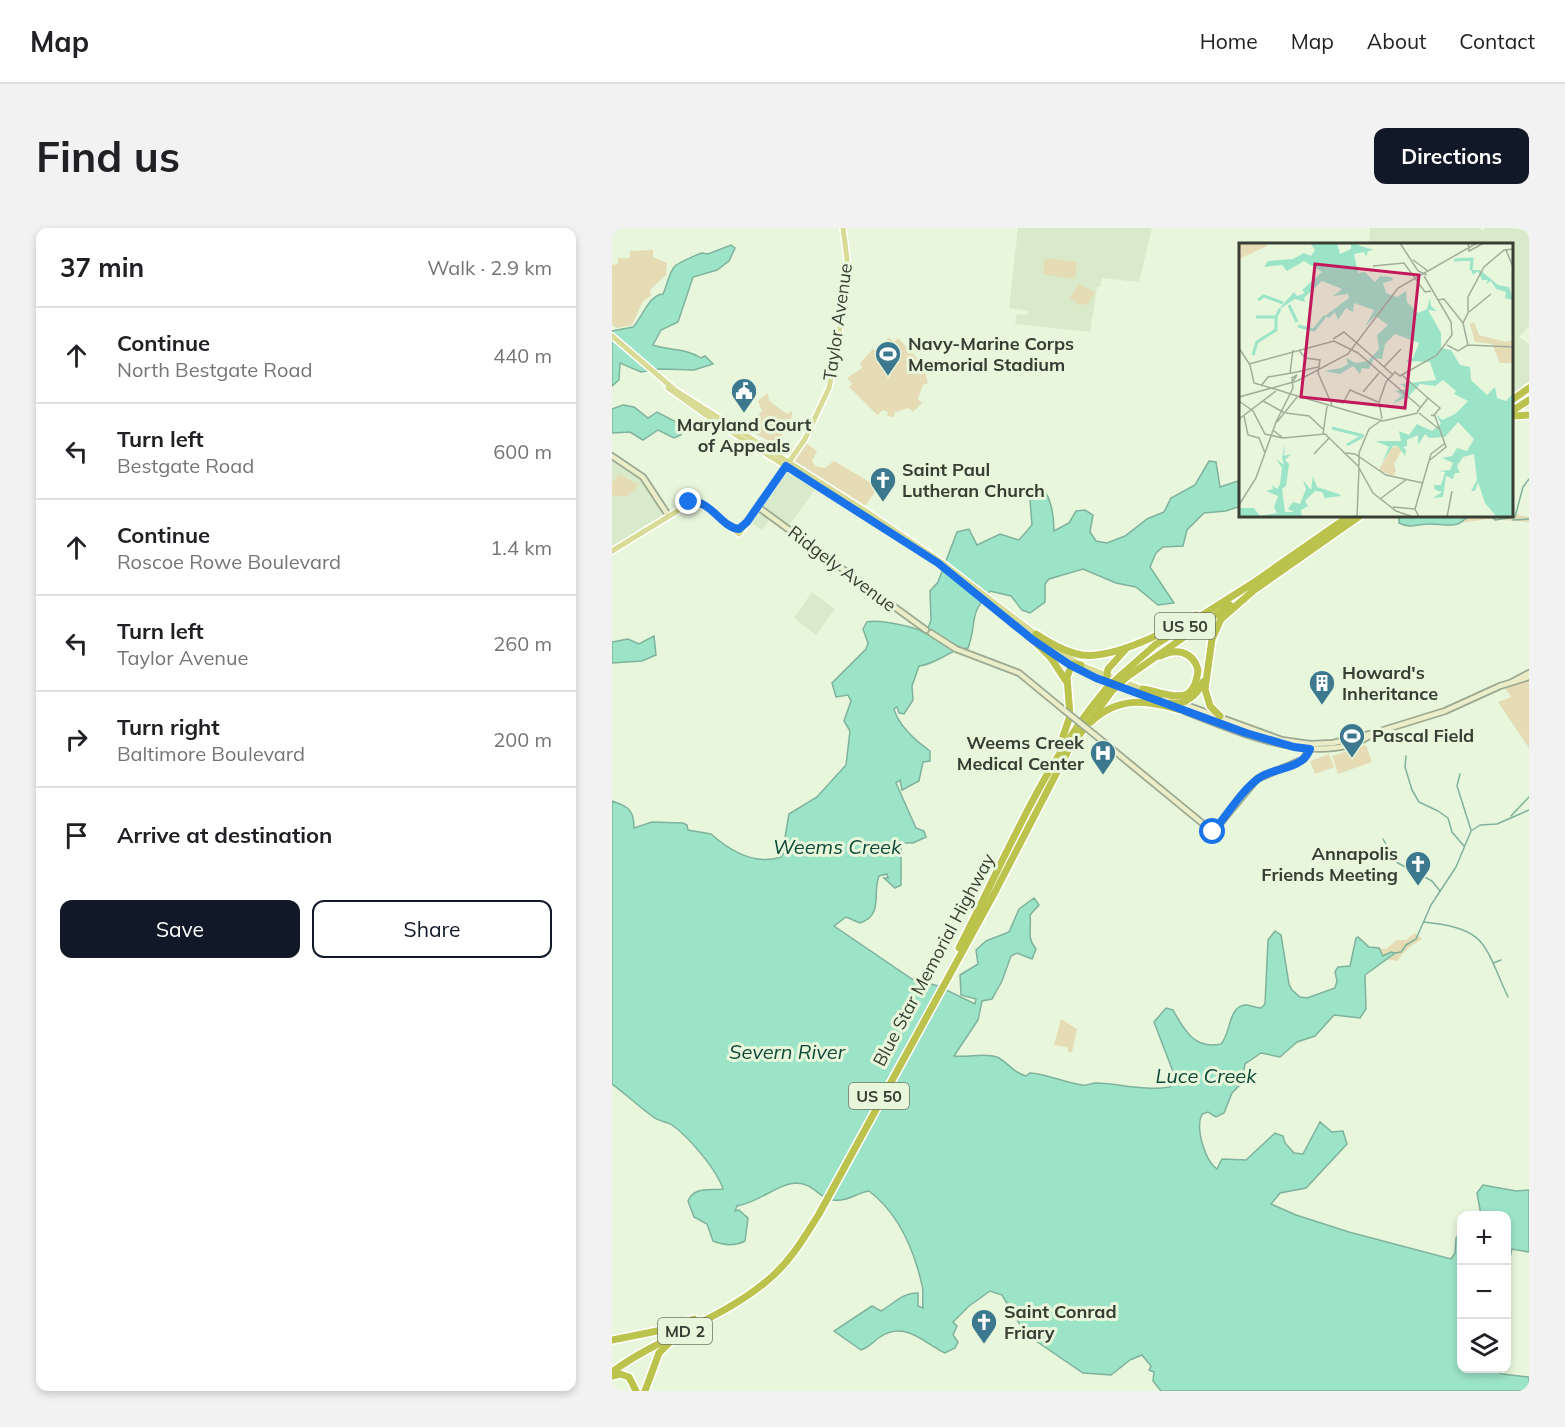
<!DOCTYPE html>
<meta charset="utf-8">
<style>
:root{--surface:#fff;--page:#f2f2f2;--text:#202124;--muted:#757577;--line:#e0e0e0;--accent:#111827}
body{margin:0;font-family:Mulish,sans-serif;background:var(--page);color:var(--text)}
.controls{position:absolute;right:18px;bottom:18px;display:grid;overflow:hidden;border-radius:12px;box-shadow:0 3px 9px #0003}
.controls button{width:54px;height:54px;display:grid;place-items:center;padding:0;border:0;border-bottom:2px solid var(--line);background:var(--surface);color:var(--text);font:30px sans-serif}
.stop{position:absolute;width:18px;height:18px;margin:-14px;border:4px solid #1a73e8;border-radius:50%;background:#fff}
.stop.end{background:#1a73e8;border-color:#fff;box-shadow:0 2px 6px #0008}
.list{margin:0;padding:0;list-style:none}
h2{display:flex;justify-content:space-between;align-items:center;height:78px;margin:0;padding:0 24px;font-size:26px}
h2 small{font-size:20px;font-weight:400;color:var(--muted)}
.list li{display:grid;grid-template-columns:39px 1fr auto;gap:18px;align-items:center;box-sizing:border-box;height:96px;padding:0 24px;border-top:2px solid var(--line)}
.list b{display:block;font-size:22px;white-space:nowrap}
.list p{margin:0;font-size:20px;white-space:nowrap;color:var(--muted)}
.list em{font-size:20px;font-style:normal;color:var(--muted)}
.actions{display:flex;gap:12px;padding:18px 24px}
.actions a{flex:1;padding:14px 0;border:2px solid var(--accent);border-radius:12px;text-align:center;font-size:21px;color:var(--accent)}
.actions .main{background:var(--accent);color:#fff}
.icon{flex:none;width:33px;height:33px;fill:none;stroke:currentColor;stroke-width:2;stroke-linecap:round;stroke-linejoin:round}
.map{position:relative;flex:none;width:917px;height:1163px;overflow:hidden;border-radius:12px}
header{display:flex;align-items:center;gap:36px;box-sizing:border-box;height:84px;padding:0 30px;background:var(--surface);border-bottom:2px solid var(--line)}
header strong{font-size:28px}
nav{display:flex;gap:33px;margin-inline-start:auto;font-size:21px}
.intro{display:flex;align-items:center;justify-content:space-between;box-sizing:border-box;height:144px;padding:0 36px}
h1{margin:0;font-size:42px}
.button{padding:15px 27px;border-radius:12px;background:var(--accent);color:#fff;font-size:21px;font-weight:700}
main{display:flex;gap:36px;padding:0 36px}
aside{flex:1;background:var(--surface);border-radius:12px;box-shadow:0 3px 9px #0003}
.map>svg:first-child{display:block}
</style>
<header>
<strong>Map</strong>
<nav><a>Home</a><a>Map</a><a>About</a><a>Contact</a></nav>
</header>
<div class="intro"><h1>Find us</h1><a class="button">Directions</a></div>
<main>
<aside>
<h2>37 min<small>Walk · 2.9 km</small></h2>
<ul class="list">
<li><svg class="icon" aria-label="ahead" viewBox="0 0 24 24"><path d="M12 20V5M6 11l6-6 6 6"/></svg><div><b>Continue</b><p>North Bestgate Road</p></div><em>440 m</em></li>
<li><svg class="icon" aria-label="left" viewBox="0 0 24 24"><path d="M17 20v-9H6M10 6l-5 5 5 5"/></svg><div><b>Turn left</b><p>Bestgate Road</p></div><em>600 m</em></li>
<li><svg class="icon" aria-label="ahead" viewBox="0 0 24 24"><path d="M12 20V5M6 11l6-6 6 6"/></svg><div><b>Continue</b><p>Roscoe Rowe Boulevard</p></div><em>1.4 km</em></li>
<li><svg class="icon" aria-label="left" viewBox="0 0 24 24"><path d="M17 20v-9H6M10 6l-5 5 5 5"/></svg><div><b>Turn left</b><p>Taylor Avenue</p></div><em>260 m</em></li>
<li><svg class="icon" aria-label="right" viewBox="0 0 24 24"><path d="M7 20v-9h11M14 6l5 5-5 5"/></svg><div><b>Turn right</b><p>Baltimore Boulevard</p></div><em>200 m</em></li>
<li><svg class="icon" aria-label="arrive" viewBox="0 0 24 24"><path d="M6 21V4h12l-3 4 3 4H6"/></svg><div><b>Arrive at destination</b></div></li>
</ul>
<div class="actions"><a class="main">Save</a><a>Share</a></div>
</aside>
<div class="map">
<svg width="917" height="1163" viewBox="0 0 917 1163">
<rect width="100%" height="100%" fill="#e8f7dc"/>
<g fill="#d8eaca">
<path d="M406,0h134l-13,54 -37,-4 -2,9h-3l-7,45 -75,-8 2,-10 10,1 1,-4 -19,-3z"/>
<path d="M758,0h110l3,3 2,-3h25l19,3v95l-10,11 10,7v37l-16,12 -1,-149h-143z"/>
<path d="M0,231l29,18 22,36 -4,6 -47,30z"/>
<path d="M176,243l27,19 -29,39 -15,-11 -9,12 -12,-8z"/>
<path d="M200,364l23,17 -19,26 -22,-17z"/>
</g>
<g fill="#e5dbb5">
<path d="M41,22v7l14,6 -1,12 -16,15 1,6 -8,5 -11,24 -15,3 -5,-3v-60l6,-1v-6h12v-7z"/>
<path d="M433,30l32,4 -2,17 -32,-5z"/>
<path d="M467,56l16,9 -7,11 -9,1 -9,-7z"/>
<path d="M277,109l5,5 4,-4 29,30 -2,2 3,13 -5,2 -5,14 4,4 -9,9 -4,-4 -14,4 -1,5 -7,-1 1,-4 -5,-2 -6,5 -28,-28 3,-3 -5,-6 15,-10 -2,-5 13,-14 6,2z"/>
<path d="M156,165l1,8 18,13 5,-3c1,11 -10,27 -19,32l-27,-14 16,-18 -4,-10z"/>
<path d="M194,215l11,8 -5,10 3,5 10,2 9,-7 44,26 -12,18h-4l-65,-40 -2,-5z"/>
<path d="M6,246l21,11 -11,11h-16v-12z"/>
<path d="M901,286l16,3v5l-41,-3 -28,4 5,-2v-5z"/>
<path d="M917,452v68l-31,-46 13,-5 -6,-9z"/>
<path d="M754,517l6,17 -34,12 -6,-18z"/>
<path d="M717,526l5,13 -19,7 -5,-13z"/>
<path d="M803,705l7,6 -14,9 -11,13 -11,-2 8,-4 -3,-3 -8,4 -4,-8 7,1 11,-9h9z"/>
<path d="M449,791l16,10 -5,23 -3,1 -2,-6 -13,-2z"/>
</g>
<g fill="#9ce4c8" stroke="#7eb29c" stroke-width="1.5">
<path d="M119,17l4,3 -6,13 -12,9 -24,7 -15,45 -17,8 -8,15c17,6 33,3 48,13l4,-2 8,8 -19,6 -35,-1 -18,3 -21,-9 -1,17 -7,6v-55l21,-4c10,-11 16,-32 30,-33 4,-8 6,-22 12,-28 3,-3 21,-11 27,-13l6,1z"/>
<path d="M11,177l11,2 14,11 9,-6 27,14 -3,9 -7,3 -16,-8 -15,10 -13,-8 -18,1v-24z"/>
<path d="M597,233l7,1 4,25 21,-7v26l-15,5 -22,2 -17,17 -4,16 -20,1 -7,6 -6,14 24,36 -16,2 -22,-18 -20,-4 -33,-14 -34,10 -4,5v18l-15,11 -8,-3 -11,-14 -21,-5c-23,26 -12,30 -22,57 -19,1 -30,16 -49,18l-7,20 1,14 -9,14 -5,-1 -2,-6 -3,2c5,18 22,32 36,42v10l-7,1 -4,19 -17,9 -2,-10 -4,3 20,45 8,3 2,6 -13,6h-12v42l-6,3 -11,-10h4l-1,-4 -8,2c-7,17 5,39 -19,47l-14,-6 -12,9 78,53 26,7 37,18 1,-5 -15,-4 -1,-20 18,-11 -2,-14 10,-9 23,-9 10,-23 15,-11 5,7 -9,10c2,13 -4,23 6,34l-4,10 -15,-6 -6,3 -9,25 -10,18 -10,2 -4,19 -24,36c16,2 28,-4 43,1 11,5 16,16 29,19l4,-3c16,1 34,9 52,12 5,1 9,-2 14,-2 26,1 49,8 74,4l5,-10 -21,-55 12,-14 7,2c11,20 22,40 48,34 10,-10 7,-40 26,-39 5,1 9,3 14,3l4,-4 3,-64 7,-9 6,4 8,49 3,6 8,7 7,1 28,-10 2,-7 -2,-9 3,-5 12,-1 6,-28 2,-1 11,10 10,1 4,8 8,-4 4,1 -30,22 1,34 -6,9 -26,-3 -19,21 -18,6 -17,15 -19,-4 -16,11 -3,19 -10,10 -8,20 -8,4 -8,-5 -6,2c-7,14 3,47 15,55l5,-10 24,1 29,-27 8,3 2,7 9,10 9,1 17,-32 12,10 11,-1 4,13 -41,44 -26,5 -9,11 25,11 53,17 102,27 4,-6 1,-15 5,-4v87l-2,2 -1,13 3,1v31l31,1 10,5 27,3v14h-368l-8,-10 1,-9 -5,-2 2,-4 -9,-11 -12,5 -19,15 -28,-2 -47,-32 -14,-13 -20,-33 -12,-4 -21,15 -16,16 4,4 -4,9 5,7 -3,6 -10,5c-21,-10 -40,-33 -65,-16 -9,6 -8,9 -19,13l-27,-19 38,-25 9,5c12,-7 23,-19 37,-18v13l5,2c-1,-8 1,-16 -1,-23 -8,-35 -24,-72 -53,-94 -13,2 -21,11 -36,9 -14,-1 -19,-17 -37,-17 -19,1 -36,19 -59,23l-2,5 4,-1 9,8 -3,23c-10,5 -20,5 -32,0l-6,-17 -13,-7 -6,-16c6,-15 22,-10 35,-12 -6,-19 -34,-52 -51,-64 -6,-4 -13,-3 -20,-9 -14,-10 -26,-22 -40,-32v-283c18,6 22,10 22,27l18,-6 31,1 4,2 1,5 23,4c18,16 43,32 70,23l3,-5 -6,2 -1,-3 6,-2 6,-35 28,-17 29,-32 4,-34 -6,-10 7,-20 -3,-6 -12,2 -4,-14 34,-34 2,-6 -5,-14 4,-7c12,-3 51,5 59,12l5,-14 -1,-29 8,-9 19,-50 12,-3 8,16 23,-11 19,6 13,-15 -3,-37 7,-6c15,9 18,34 18,49l15,-8 7,-12 9,-1 8,5 -3,17 6,9 11,2 18,-7 22,-17 17,-7 7,-14 24,-13z"/>
<path d="M787,288h66l1,2c-10,12 -25,5 -37,6 -12,0 -18,5 -30,-1z"/>
<path d="M42,408l2,19 -14,6 -30,2v-21l16,-3 11,5z"/>
<path d="M871,957l33,6 13,-1v62l-17,-3 -5,20 -1,-53 -25,-1 -4,-22z"/>
</g>
<g fill="none" stroke-linecap="round" stroke-linejoin="round">
<g stroke="#7eb29c" stroke-width="1.5">
<path d="M880,288l3,4 20,-3 8,-30 6,-8"/>
<path d="M854,290l8,-2"/>
<path d="M901,292l16,-1"/>
<path d="M794,528l-1,11 7,23 7,12 19,9 10,7 4,14 12,14"/>
<path d="M848,546l-3,12 14,44"/>
<path d="M899,588l18,-19"/>
<path d="M771,611l13,23 36,19 8,10"/>
<path d="M812,694c64,7 59,21 84,75"/>
<path d="M783,725l6,-1 5,-7 10,-6 15,-34 25,-38 15,-36 9,-6 17,-1 32,-14"/>
<path d="M881,735l8,-3"/>
</g>
<g stroke="#9ba990" stroke-width="8">
<g id="secondary">
<path d="M0,228l31,21 25,38"/>
<path d="M146,279l168,123"/>
<path d="M319,405l25,16 63,24 45,37"/>
<path d="M900,454l17,-9"/>
<path d="M552,469l118,43 28,4 23,-1 41,-10 71,-22 55,-25 29,-9"/>
<path d="M567,481c54,20 141,63 195,24"/>
<path d="M483,507l118,97 44,-53 47,-20 6,-15"/>
</g>
</g>
<g stroke="#fff" stroke-width="8">
<g id="primary">
<path d="M0,108l63,54 191,121 74,50 97,74"/>
<path d="M56,160l49,35 182,114"/>
<path d="M0,323l80,-49 13,3 34,29 66,-95 24,-51 9,-45 9,-84 -4,-31"/>
<path d="M382,379l41,34"/>
<path d="M439,418l30,19 62,24"/>
<path d="M433,421l25,16 38,17"/>
<path d="M504,458l23,7"/>
</g>
</g>
<g stroke="#fff" stroke-width="10">
<g id="highway">
<path d="M900,172l17,-12"/>
<path d="M900,183l17,-11"/>
<path d="M900,188l17,-1"/>
<path d="M424,406c14,9 29,18 46,21 33,4 85,-24 114,-40"/>
<path d="M421,412l18,18 15,23"/>
<path d="M509,447l34,-30 98,-62 96,-67"/>
<path d="M515,449l103,-72"/>
<path d="M494,454l2,-13 17,-19"/>
<path d="M531,461c25,4 51,21 55,-19 -5,-19 -22,-22 -38,-14"/>
<path d="M527,465l20,6"/>
<path d="M558,475c15,3 27,-8 33,-21"/>
<path d="M608,488l-10,-10 -5,-17 7,-50 9,-20 32,-28 107,-75"/>
<path d="M479,494c27,-26 56,-22 89,-12"/>
<path d="M447,520l11,-32 -3,-39 5,-13 9,1"/>
<path d="M347,720c44,-85 84,-185 147,-259"/>
<path d="M0,1112l55,-11 27,-10"/>
<path d="M0,1144c49,-36 111,-53 156,-92 22,-18 36,-42 51,-66l177,-324 73,-141 43,-58"/>
<path d="M0,1148l8,-2 9,3 7,14"/>
<path d="M33,1163l14,-38 17,-17"/>
</g>
</g>
<use href="#secondary" stroke="#ebedc9" stroke-width="4.5"/>
<use href="#primary" stroke="#d7db94" stroke-width="5"/>
<use href="#highway" stroke="#bcc34c" stroke-width="7"/>
<g stroke="#9ba990" stroke-width="8" stroke-linecap="butt">
<path id="secondary-bridge" d="M452,482l31,25"/>
</g>
<g stroke="#fff" stroke-width="10" stroke-linecap="butt">
<g id="highway-bridge">
<path d="M494,461l15,-14"/>
<path d="M500,463l15,-14"/>
</g>
</g>
<use href="#secondary-bridge" stroke="#ebedc9" stroke-width="4.5"/>
<use href="#highway-bridge" stroke="#bcc34c" stroke-width="7"/>
</g>
<g fill="none" stroke-linecap="round" stroke-linejoin="round">
<path stroke="#1a73e8" stroke-width="8" d="M77,274c22,-3 31,25 50,27l8,-7 39,-56 152,97 95,77 37,25 26,13 150,55 48,14 16,2c-7,21 -36,18 -51,29 -18,13 -32,37 -46,54"/>
</g>
<defs>
<g id="stadium-pin" transform="scale(1.35)"><path d="M0 17L-7.5 6A9.5 9.5 0 1 1 7.5 6Z" fill="#3c798f" stroke="#e8f7dc"/><path d="M0-5a6.5 5 0 1 0 0 10a6.5 5 0 1 0 0-10ZM-3.5-1.8h7v3.6h-7Z" fill="#fff"/></g>
<g id="civic-pin" transform="scale(1.35)"><path d="M0 17L-7.5 6A9.5 9.5 0 1 1 7.5 6Z" fill="#3c798f" stroke="#e8f7dc"/><path d="M-.6-6.5H3V-4.5H.6V-3L4-1V1h2V6H-6V1h2V-1L-.6-3ZM-1.2 2.5V6h2.4V2.5Z" fill="#fff"/></g>
<g id="church-pin" transform="scale(1.35)"><path d="M0 17L-7.5 6A9.5 9.5 0 1 1 7.5 6Z" fill="#3c798f" stroke="#e8f7dc"/><path d="M-1.2-6h2.4v3.5h3.3v2.4h-3.3V6h-2.4V-.1h-3.3v-2.4h3.3Z" fill="#fff"/></g>
<g id="building-pin" transform="scale(1.35)"><path d="M0 17L-7.5 6A9.5 9.5 0 1 1 7.5 6Z" fill="#3c798f" stroke="#e8f7dc"/><path d="M-4-6H4V6H1V3H-1V6H-4ZM-2.5-4.3h1.7v1.8h-1.7ZM.8-4.3h1.7v1.8H.8ZM-2.5-1h1.7V.8h-1.7ZM.8-1h1.7V.8H.8Z" fill="#fff"/></g>
<g id="hospital-pin" transform="scale(1.35)"><path d="M0 17L-7.5 6A9.5 9.5 0 1 1 7.5 6Z" fill="#3c798f" stroke="#e8f7dc"/><path d="M-5-5h3v3.5h4V-5h3V5h-3V1.5h-4V5h-3Z" fill="#fff"/></g>
</defs>
<g fill-rule="evenodd">
<use href="#stadium-pin" x="276" y="126"/>
<use href="#civic-pin" x="132" y="163"/>
<use href="#church-pin" x="271" y="252"/>
<use href="#building-pin" x="710" y="455"/>
<use href="#stadium-pin" x="740" y="508"/>
<use href="#hospital-pin" x="491" y="525"/>
<use href="#church-pin" x="806" y="636"/>
<use href="#church-pin" x="372" y="1094"/>
</g>
<g text-anchor="middle" stroke-width="6" stroke-linejoin="round" paint-order="stroke">
<g fill="#e8f7dc" stroke="#6d7666" stroke-width="1.5">
<rect x="543" y="385" width="60" height="26" rx="4.5"/>
<rect x="237" y="855" width="60" height="26" rx="4.5"/>
<rect x="46" y="1090" width="54" height="26" rx="4.5"/>
</g>
<g font-size="16" font-weight="bold" fill="#383e34">
<text x="573" y="404">US 50</text>
<text x="267" y="874">US 50</text>
<text x="73" y="1109">MD 2</text>
</g>
<g font-size="18" fill="#383e34" stroke="#e8f7dc">
<text transform="translate(226 94) rotate(-82)" y="6">Taylor Avenue</text>
<text transform="translate(230 341) rotate(37)" y="6">Ridgely Avenue</text>
<text transform="translate(322 732) rotate(-62)" y="6">Blue Star Memorial Highway</text>
</g>
<g font-size="18" font-weight="bold" fill="#383e34" stroke="#e8f7dc" text-anchor="start">
<text x="296" y="122">Navy-Marine Corps<tspan x="296" dy="21">Memorial Stadium</tspan></text>
<text x="132" y="203" text-anchor="middle">Maryland Court<tspan x="132" dy="21">of Appeals</tspan></text>
<text x="290" y="248">Saint Paul<tspan x="290" dy="21">Lutheran Church</tspan></text>
<text x="730" y="451">Howard's<tspan x="730" dy="21">Inheritance</tspan></text>
<text x="760" y="514">Pascal Field</text>
<text x="472" y="521" text-anchor="end">Weems Creek<tspan x="472" dy="21">Medical Center</tspan></text>
<text x="786" y="632" text-anchor="end">Annapolis<tspan x="786" dy="21">Friends Meeting</tspan></text>
<text x="392" y="1090">Saint Conrad<tspan x="392" dy="21">Friary</tspan></text>
</g>
<g font-size="20" font-style="italic" fill="#0c4938" stroke="#e8f7dc">
<text x="225" y="626">Weems Creek</text>
<text x="175" y="831">Severn River</text>
<text x="594" y="855">Luce Creek</text>
</g>
</g>
<g transform="translate(627 15)">
<rect width="274" height="274" fill="#e8f7dc"/>
<path d="M0,0h27l1,3 -28,13zM235,79l5,13 27,7 7,-2v23h-13l-8,-19 -17,-2 -5,-18zM159,203l4,4 -8,14 2,8 -4,4 -13,-6 12,-22z" fill="#e5dbb5"/>
<path d="M71,0h27l3,11 11,-5v-6l23,7 -6,1 -2,6 -2,-5 -10,2 4,19 7,-1 10,10 5,-6 11,1 2,3 -10,3 3,10 11,4 9,-6 1,11 11,11 9,-4 3,-11 1,8 6,5 -9,-1 13,23v15l10,2 9,15 10,2 1,13 16,15 8,-8 2,11 9,3 7,-8v124h-16l-12,-14 -7,-21 -3,9h-4l6,-11 -3,-26 -11,3 -6,9 3,7h-5l-2,6 -7,-3 -3,21 -10,1 9,-6 -7,-2 -1,-5h7l4,-13 -6,-1 11,-1 3,-7 -11,-5 10,-2 5,-8 10,3 7,-12 -16,-17 -13,15 -16,1 -4,-4 -7,11v-10l-11,5v6l-4,1 3,3 -1,6 -7,-10h-5l-11,16 7,-15 -13,-6h25l-2,-10 10,4 8,-11 15,7 9,-7 -5,-10 6,6 13,-6 13,-13 -14,-7 2,-3 -13,-11 -8,6 -15,-2 -11,12 -17,8 10,-9 -7,-4 13,-2 -8,-5 36,-4 -6,-18 -25,-1 8,-3 6,-15 -24,-9 -10,10 -3,15 -8,-1 -5,11 -7,-1 -2,6 -7,-8 -13,8 -16,-3 17,-3 7,-4 -2,-6 10,5 12,-2 11,-12 -2,-14 11,-10 -13,-9 -10,11 9,-17 -20,-7 -1,9 -7,-4 -8,12 -3,-8 -6,6 -4,-2 24,-18 -1,-4 -15,2 9,-7 -20,-8 -18,17 1,4 -10,-3 -17,11 16,-18 3,4 8,-3 -3,-3 20,-18 -18,-11 -17,10 -5,-6 -18,2 4,-6 25,-2 11,-6 7,3 4,-6zM232,27h9l18,15 11,2 4,13 -8,-2 1,-6 -10,-3 -5,-8 -5,3 2,-4h-6l-4,-9 -5,4zM46,200l-1,13 7,-2 -6,6 4,4 -3,22 -4,3 3,23h9l-6,-3 5,-7 7,2 6,-15 -3,-9 8,10 2,-14 4,11 22,7 2,2 -16,2 -3,-6 -7,-1 -10,10 3,5 -7,4 1,7h-63v-9h15l6,8 17,-3 -3,-6 4,-11 -12,-5 7,-2 -1,-4 5,4 3,-5 2,-16 -6,-9 8,6 -2,-7z" fill="#9ce4c8"/>
<path fill="none" stroke="#9ce4c8" stroke-width="3" d="M215,17l18,-1 -1,11M19,57l6,-4 19,7M50,62l8,17M17,74h19M59,83l16,4 11,-14M14,112l4,-13 19,-12v-13l4,-8M93,185l32,8M108,202l16,-9"/>
<path fill="none" stroke="#a2ad99" stroke-width="1.5" d="M161,0l18,28 9,4M229,0l1,8 15,-8M267,7l8,19M174,17l15,11M134,23l31,-3 21,29 6,-1M199,57l6,-1 19,24M230,69l22,-18M94,96l11,-7 30,26M208,102l11,6 10,-6 -5,-22 5,-10v-16l16,-30 20,-17 10,-1M229,102l46,2M0,105l11,17 4,18 31,9M60,107l6,8 15,2 -2,13 14,32M135,115l18,16M10,121l85,-23 24,12 62,54M145,124l17,-18M58,129l21,-5M51,130l3,-23M163,132l26,23 -11,14M22,143l7,-9 29,-5M45,149l99,29M124,149l16,-19M0,154l58,-16 51,-27 50,-66 79,-45M189,155l12,10 -6,7M0,158l14,10 12,23 18,4M24,158l22,12M93,158l11,2 7,-13 28,12M47,170l23,3 14,13M180,170l20,16M5,173l4,19 11,3 6,15M0,176l37,-28M143,176l-3,-17 7,-20 9,-10 5,4 37,-21 15,-20 -1,-13 -27,-46M144,178l35,-8M38,179l21,-26M34,187l10,8 42,-4 33,32 15,27 23,18 17,6M84,191l4,-28M107,210l9,1 31,21 37,8M75,211l15,-16M191,217l16,-13 -11,-31 -4,-1M120,223v-13l10,-24 13,-9M141,256l27,-20M0,262l17,-27 20,-56 17,-34 -1,-10 5,-3 -4,6M154,264l22,2M118,274l2,-49M180,274l-4,-8 16,-55 13,-10M208,274l5,-26"/>
<path fill="#c2185b" fill-opacity="0.15" stroke="#c2185b" stroke-width="3" d="M76,21l104,11 -14,133 -104,-11z"/>
<rect width="274" height="274" fill="none" stroke="#383e34" stroke-width="3"/>
</g>
</svg>
<div class="controls">
<button>+</button>
<button>−</button>
<button><svg class="icon" aria-label="layers" viewBox="0 0 24 24"><path d="M12 4l9 5-9 5-9-5zM3 14l9 5 9-5"/></svg></button>
</div>
<div class="stop" style="left:601px;top:604px"></div>
<div class="stop end" style="left:77px;top:274px"></div>
</div>
</main>
